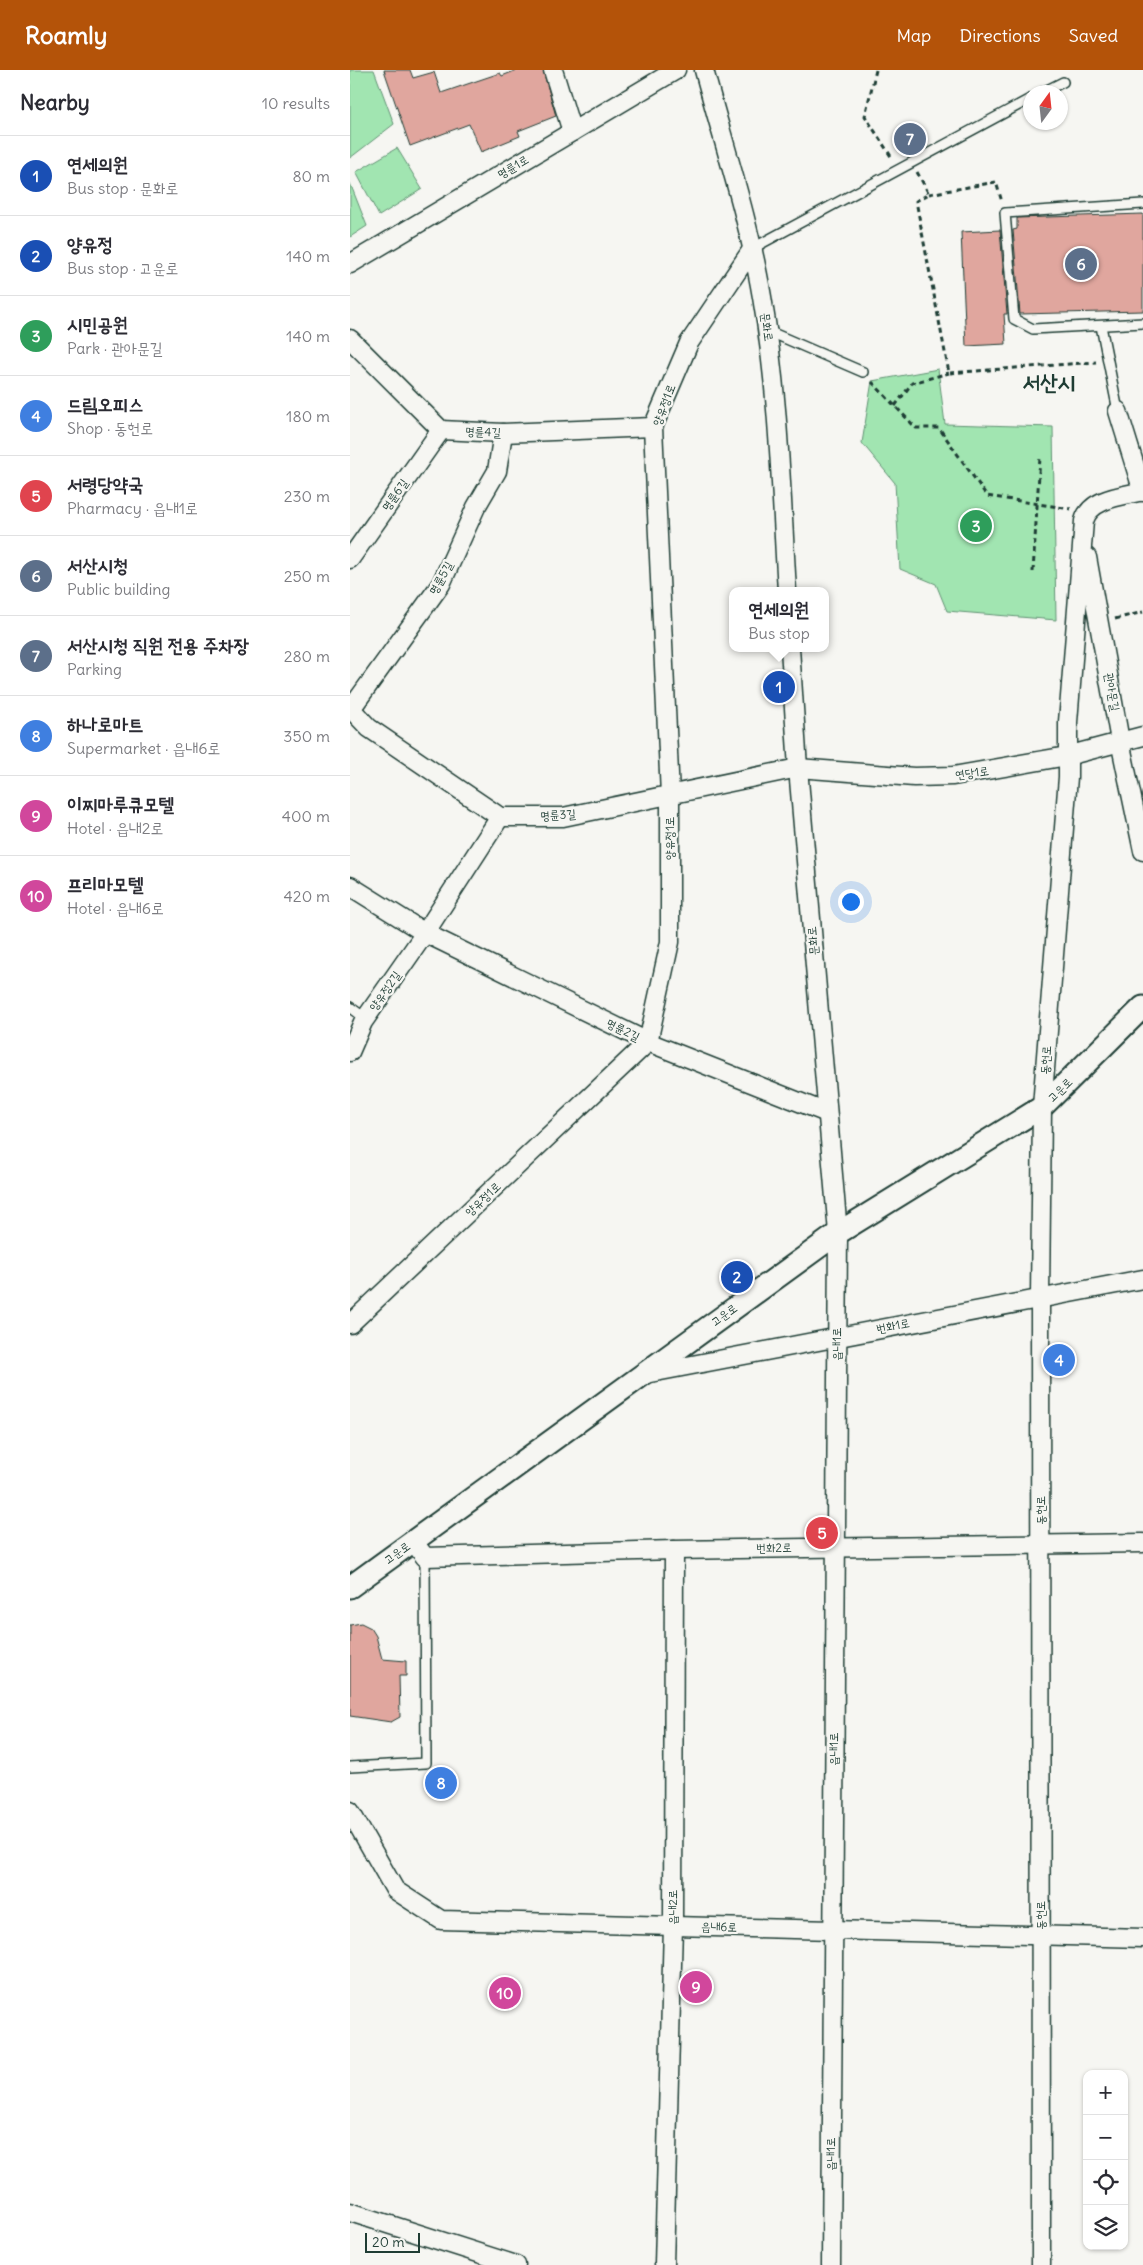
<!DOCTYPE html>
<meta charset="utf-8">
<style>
:root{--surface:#fff;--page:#f2f2f3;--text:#2b2b33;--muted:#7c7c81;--line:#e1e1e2;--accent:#b45309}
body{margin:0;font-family:Delius,"Poor Story",sans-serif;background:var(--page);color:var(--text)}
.controls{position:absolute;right:15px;bottom:15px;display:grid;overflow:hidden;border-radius:10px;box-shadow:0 1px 4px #0004}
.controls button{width:45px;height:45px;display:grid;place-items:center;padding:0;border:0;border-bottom:1px solid var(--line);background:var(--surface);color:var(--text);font:25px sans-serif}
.compass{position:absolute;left:673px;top:15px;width:45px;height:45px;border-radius:50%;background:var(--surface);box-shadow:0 1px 4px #0004;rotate:15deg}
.scale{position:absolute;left:15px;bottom:12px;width:55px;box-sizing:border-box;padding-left:5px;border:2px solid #1f3d34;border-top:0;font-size:14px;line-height:18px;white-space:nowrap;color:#1f3d34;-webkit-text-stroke:4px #f6f6f2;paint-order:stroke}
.you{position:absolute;left:500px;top:831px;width:18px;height:18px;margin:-12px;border:4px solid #fff;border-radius:50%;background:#1a73e8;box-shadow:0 0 0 8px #1a73e833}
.badge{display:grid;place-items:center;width:32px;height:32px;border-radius:50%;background:var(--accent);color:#fff;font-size:16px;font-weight:700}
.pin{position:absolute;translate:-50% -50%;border:2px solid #fff;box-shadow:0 1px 5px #0006}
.popup{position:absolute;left:379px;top:517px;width:100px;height:65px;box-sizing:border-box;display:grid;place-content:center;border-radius:10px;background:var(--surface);filter:drop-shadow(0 1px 4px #0005);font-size:16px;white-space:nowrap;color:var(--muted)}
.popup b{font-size:19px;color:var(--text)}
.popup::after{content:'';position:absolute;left:50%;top:100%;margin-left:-10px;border:10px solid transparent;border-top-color:var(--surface)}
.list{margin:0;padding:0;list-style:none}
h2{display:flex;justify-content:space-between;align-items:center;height:65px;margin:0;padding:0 20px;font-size:21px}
h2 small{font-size:16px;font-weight:400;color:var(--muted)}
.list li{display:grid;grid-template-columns:32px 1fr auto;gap:15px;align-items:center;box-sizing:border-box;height:80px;padding:0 20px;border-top:1px solid var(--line)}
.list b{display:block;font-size:19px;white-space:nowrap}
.list p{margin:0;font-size:16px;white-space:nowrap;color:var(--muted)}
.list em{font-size:16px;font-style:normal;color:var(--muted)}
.icon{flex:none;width:28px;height:28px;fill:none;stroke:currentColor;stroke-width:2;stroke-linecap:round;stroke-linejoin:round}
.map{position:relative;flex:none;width:793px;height:2195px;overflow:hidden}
header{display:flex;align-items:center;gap:30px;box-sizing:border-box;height:70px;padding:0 25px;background:var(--accent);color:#fff}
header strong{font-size:24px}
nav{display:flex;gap:28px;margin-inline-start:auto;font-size:18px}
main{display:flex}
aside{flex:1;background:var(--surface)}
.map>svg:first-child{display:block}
</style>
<header>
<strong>Roamly</strong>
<nav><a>Map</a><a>Directions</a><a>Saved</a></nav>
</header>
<main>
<aside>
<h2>Nearby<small>10 results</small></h2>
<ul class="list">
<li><span class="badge" style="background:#1a4fb4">1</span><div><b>연세의원</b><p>Bus stop · 문화로</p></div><em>80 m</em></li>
<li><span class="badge" style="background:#1a4fb4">2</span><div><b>양유정</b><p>Bus stop · 고운로</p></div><em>140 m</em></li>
<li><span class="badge" style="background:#2e9e5b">3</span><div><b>시민공원</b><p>Park · 관아문길</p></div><em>140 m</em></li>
<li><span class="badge" style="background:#3f7fe0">4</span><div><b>드림오피스</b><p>Shop · 동헌로</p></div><em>180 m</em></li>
<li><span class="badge" style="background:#e0444e">5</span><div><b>서령당약국</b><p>Pharmacy · 읍내1로</p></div><em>230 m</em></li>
<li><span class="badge" style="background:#5c6f8a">6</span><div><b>서산시청</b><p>Public building</p></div><em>250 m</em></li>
<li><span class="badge" style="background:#5c6f8a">7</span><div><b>서산시청 직원 전용 주차장</b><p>Parking</p></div><em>280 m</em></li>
<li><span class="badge" style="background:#3f7fe0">8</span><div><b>하나로마트</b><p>Supermarket · 읍내6로</p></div><em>350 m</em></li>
<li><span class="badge" style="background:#d1479c">9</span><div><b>이찌마루큐모텔</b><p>Hotel · 읍내2로</p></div><em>400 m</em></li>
<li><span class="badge" style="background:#d1479c">10</span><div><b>프리마모텔</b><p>Hotel · 읍내6로</p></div><em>420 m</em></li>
</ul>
</aside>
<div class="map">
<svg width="793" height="2195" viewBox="0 0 793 2195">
<rect width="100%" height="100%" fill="#f6f6f2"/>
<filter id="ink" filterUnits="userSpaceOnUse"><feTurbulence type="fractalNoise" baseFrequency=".02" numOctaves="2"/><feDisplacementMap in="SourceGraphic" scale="10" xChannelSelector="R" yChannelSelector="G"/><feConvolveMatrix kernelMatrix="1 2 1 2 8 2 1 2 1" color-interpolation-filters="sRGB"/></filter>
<g filter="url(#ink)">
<g fill="#a1e5b1" stroke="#609172">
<path d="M0,0h24l20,54 -44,34z"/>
<path d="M47,78l25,41 -43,27 -23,-44z"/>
<path d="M0,113l17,43 -17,11z"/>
<path d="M588,299l7,55 108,3 3,193 -109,-9 -11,-27 -36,-15 -5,-86 -33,-40 10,-62z"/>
</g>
<g fill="#e0a69e" stroke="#1f3d34">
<path d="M34,0h26l3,8 21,-6 7,21 59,-20 2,3 15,-6h26l13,46 -38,15 2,5 -39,16 -12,-28 -59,22z"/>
<path d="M793,144v97l-123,3 -7,-84 4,-1v-11z"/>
<path d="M650,160l7,84h-3l2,30 -40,2 -5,-114z"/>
<path d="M11,1553l10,5 5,8 6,23 24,2v15h-7l1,41 -9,5 -41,-6v-91z"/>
</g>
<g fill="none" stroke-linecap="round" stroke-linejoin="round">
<g stroke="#1f3d34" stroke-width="12">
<g id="service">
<path d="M693,22l20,-10"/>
<path d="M793,134l-138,9 9,106 19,10 110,-6"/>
<path d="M403,178l277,-149"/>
<path d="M751,256l17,85"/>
<path d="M418,261l95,41"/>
<path d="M0,937l15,11"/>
<path d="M0,1697l76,-4 -1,-206"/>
</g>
</g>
<g stroke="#1f3d34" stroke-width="21">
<g id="minor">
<path d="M203,0l19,62"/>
<path d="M354,0c20,75 45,150 58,227 17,97 19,196 25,294"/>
<path d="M0,194l326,-194"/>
<path d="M0,269l91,91 62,3 150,-6"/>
<path d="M768,341l25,81"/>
<path d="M737,487l33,184 23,110"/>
<path d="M0,489l91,-129"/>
<path d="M440,578l8,120 40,465 -7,1032"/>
<path d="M0,638l19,20 131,89h63l235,-49 116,9 39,-1 114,-20 76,-20"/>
<path d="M1,639l90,-125 35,-77 21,-36 6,-38"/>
<path d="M0,816l75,47 223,109 179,71"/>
<path d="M0,982l13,-30 62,-89 75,-116"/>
<path d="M0,1254l298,-282 22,-100v-147l-17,-368 36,-84 64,-95"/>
<path d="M295,1304l498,-95"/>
<path d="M63,1471l12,16 249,-7 469,-7"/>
<path d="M0,1741l45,79 46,30 702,18"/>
<path d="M0,2142l166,53"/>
<path d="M314,2195l9,-339 1,-376"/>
<path d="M691,2195l-1,-967 2,-191 26,-330v-55l16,-201c6,-23 39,-25 59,-30"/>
</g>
</g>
<g stroke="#1f3d34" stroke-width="25">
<path id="tertiary" d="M0,1517l488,-354 204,-126 101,-100"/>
</g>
<g stroke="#1f3d34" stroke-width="3" stroke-dasharray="5 4" stroke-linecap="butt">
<path d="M526,0l-11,46 27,42"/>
<path d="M567,102l12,22 -13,7 33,172 147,-11"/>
<path d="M579,124l67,-12 6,20"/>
<path d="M522,312l44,46h23l48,68 84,13"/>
<path d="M545,336l17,-23 37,-10"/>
<path d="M683,502l7,-115"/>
<path d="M765,549l28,-7"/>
</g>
<use href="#service" stroke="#f6f6f2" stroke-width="9"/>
<use href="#minor" stroke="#f6f6f2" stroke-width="18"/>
<use href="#tertiary" stroke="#f6f6f2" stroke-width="21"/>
</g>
</g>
<g text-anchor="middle" stroke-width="4.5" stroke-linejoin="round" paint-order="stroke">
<g font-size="12" fill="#1f3d34" stroke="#f6f6f2">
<text transform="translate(163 97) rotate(-31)" y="4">명륜1로</text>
<text transform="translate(417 257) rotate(82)" y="4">문화로</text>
<text transform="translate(314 335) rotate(-69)" y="4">양유정1로</text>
<text transform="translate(133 362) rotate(2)" y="4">명륜4길</text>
<text transform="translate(45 425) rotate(-55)" y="4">명륜6길</text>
<text transform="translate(91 508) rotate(-61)" y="4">명륜5길</text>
<text transform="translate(762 622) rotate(80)" y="4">관아문길</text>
<text transform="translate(622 703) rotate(-8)" y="4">연당1로</text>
<text transform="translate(208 745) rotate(-4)" y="4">명륜3길</text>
<text transform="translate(320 768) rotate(-90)" y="4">양유정1로</text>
<text transform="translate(463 871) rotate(-95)" y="4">문화로</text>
<text transform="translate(35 921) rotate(-55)" y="4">양유정2길</text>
<text transform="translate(273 960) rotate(26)" y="4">명륜2길</text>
<text transform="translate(696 990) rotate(-86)" y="4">동헌로</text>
<text transform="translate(710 1020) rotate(-45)" y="4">고운로</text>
<text transform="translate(133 1129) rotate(-43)" y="4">양유정1로</text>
<text transform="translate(374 1245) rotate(-36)" y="4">고운로</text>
<text transform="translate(543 1256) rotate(-11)" y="4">번화1로</text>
<text transform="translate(487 1274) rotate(-90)" y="4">읍내1로</text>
<text transform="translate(691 1440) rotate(-90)" y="4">동헌로</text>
<text transform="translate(424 1478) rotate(-1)" y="4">번화2로</text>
<text transform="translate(47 1483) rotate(-36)" y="4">고운로</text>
<text transform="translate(484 1679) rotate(-90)" y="4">읍내1로</text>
<text transform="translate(323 1837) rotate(-90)" y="4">읍내2로</text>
<text transform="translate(691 1845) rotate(-90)" y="4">동헌로</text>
<text transform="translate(369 1857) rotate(1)" y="4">읍내6로</text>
<text transform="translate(481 2084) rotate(-90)" y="4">읍내1로</text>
</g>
<g font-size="22" font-weight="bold" fill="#1f3d34" stroke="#f6f6f2">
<text x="699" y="320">서산시</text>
</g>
</g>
</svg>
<div class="controls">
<button>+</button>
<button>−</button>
<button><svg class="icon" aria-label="locate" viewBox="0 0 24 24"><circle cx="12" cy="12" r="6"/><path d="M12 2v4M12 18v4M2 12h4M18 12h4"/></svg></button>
<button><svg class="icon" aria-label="layers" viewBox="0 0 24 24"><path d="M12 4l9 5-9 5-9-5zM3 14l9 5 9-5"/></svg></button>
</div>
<svg class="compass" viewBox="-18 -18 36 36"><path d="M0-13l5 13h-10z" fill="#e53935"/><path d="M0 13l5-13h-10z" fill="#7c7c81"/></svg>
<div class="scale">20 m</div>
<div class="you"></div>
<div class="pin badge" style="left:429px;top:617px;background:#1a4fb4">1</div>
<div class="popup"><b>연세의원</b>Bus stop</div>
<div class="pin badge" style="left:387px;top:1207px;background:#1a4fb4">2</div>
<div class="pin badge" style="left:626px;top:456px;background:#2e9e5b">3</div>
<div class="pin badge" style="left:709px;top:1290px;background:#3f7fe0">4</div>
<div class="pin badge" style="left:472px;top:1463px;background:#e0444e">5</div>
<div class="pin badge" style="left:731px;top:194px;background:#5c6f8a">6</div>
<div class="pin badge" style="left:560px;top:69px;background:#5c6f8a">7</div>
<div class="pin badge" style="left:91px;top:1713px;background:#3f7fe0">8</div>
<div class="pin badge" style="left:346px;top:1917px;background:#d1479c">9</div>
<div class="pin badge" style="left:155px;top:1923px;background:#d1479c">10</div>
</div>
</main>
